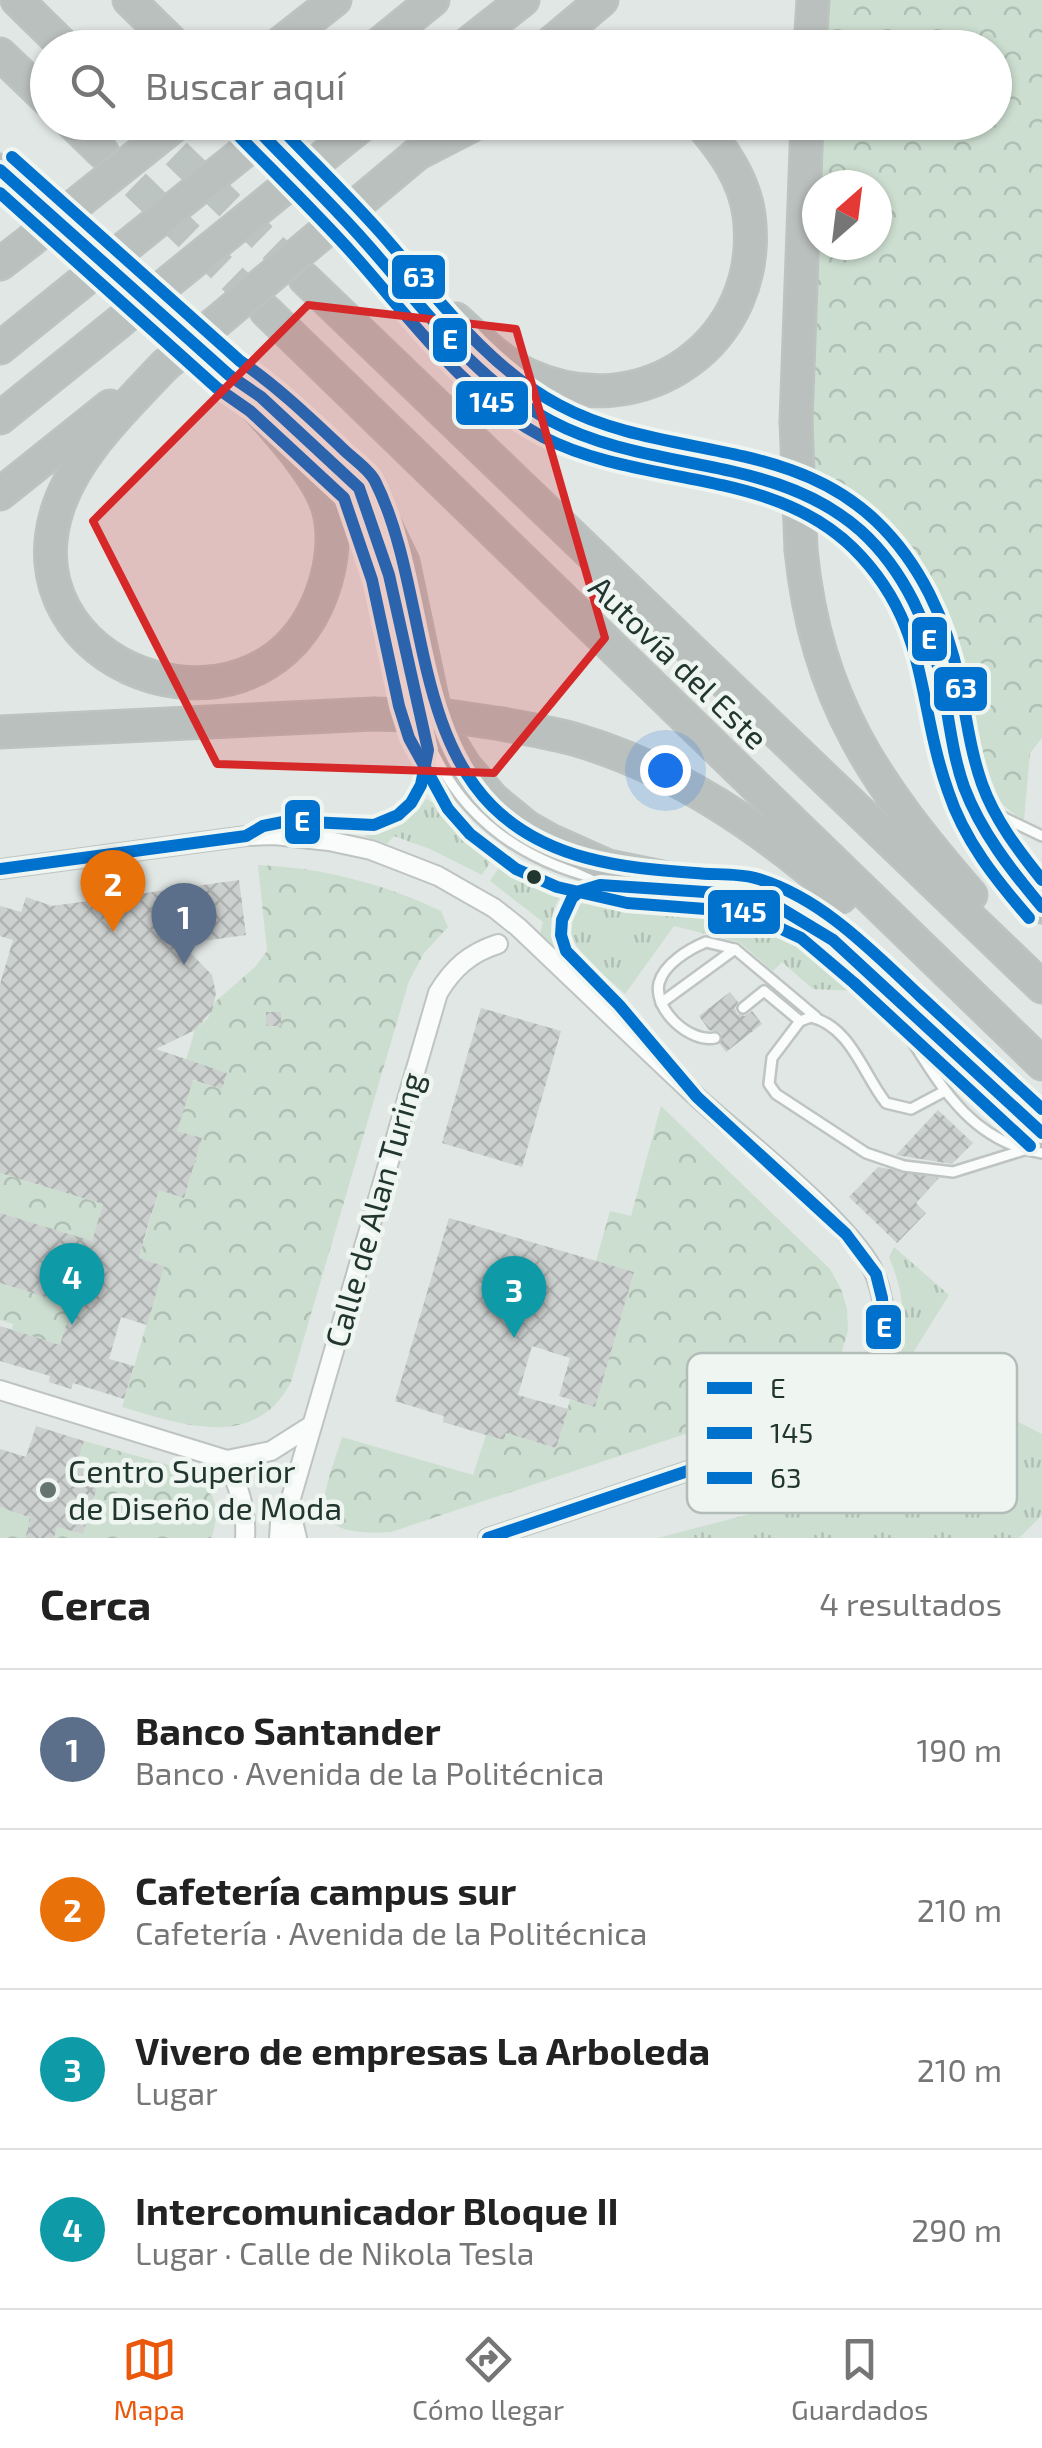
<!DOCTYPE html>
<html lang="es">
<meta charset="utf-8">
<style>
:root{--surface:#fff;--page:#f6f6f6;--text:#222;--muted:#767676;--line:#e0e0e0;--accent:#ea580c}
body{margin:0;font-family:"Exo 2",sans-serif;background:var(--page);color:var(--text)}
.compass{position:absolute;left:802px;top:170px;width:90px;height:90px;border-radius:50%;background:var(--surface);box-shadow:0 2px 8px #0004;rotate:28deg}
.you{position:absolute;left:665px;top:770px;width:35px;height:35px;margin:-25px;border:8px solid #fff;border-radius:50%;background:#1a73e8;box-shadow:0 0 0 15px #1a73e833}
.badge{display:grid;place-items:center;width:65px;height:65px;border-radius:50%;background:var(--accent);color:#fff;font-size:32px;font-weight:700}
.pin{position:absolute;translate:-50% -82px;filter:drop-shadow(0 2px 5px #0008)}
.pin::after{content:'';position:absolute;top:52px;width:35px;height:30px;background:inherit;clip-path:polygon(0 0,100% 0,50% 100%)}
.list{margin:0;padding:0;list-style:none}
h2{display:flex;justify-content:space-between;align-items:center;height:130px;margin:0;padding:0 40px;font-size:42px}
h2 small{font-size:32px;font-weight:400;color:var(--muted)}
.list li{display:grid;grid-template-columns:65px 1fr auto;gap:30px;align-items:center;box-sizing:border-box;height:160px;padding:0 40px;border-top:2px solid var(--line)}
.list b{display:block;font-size:38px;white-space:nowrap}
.list p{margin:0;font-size:32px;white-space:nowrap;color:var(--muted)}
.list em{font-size:32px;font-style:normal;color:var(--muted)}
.icon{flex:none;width:55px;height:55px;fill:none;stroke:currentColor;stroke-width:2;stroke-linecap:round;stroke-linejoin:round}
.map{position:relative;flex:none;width:1042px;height:1538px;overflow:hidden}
.search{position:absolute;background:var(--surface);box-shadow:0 2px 8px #0004;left:30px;right:30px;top:30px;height:110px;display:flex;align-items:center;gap:25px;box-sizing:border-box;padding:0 35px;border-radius:55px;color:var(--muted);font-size:38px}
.sheet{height:770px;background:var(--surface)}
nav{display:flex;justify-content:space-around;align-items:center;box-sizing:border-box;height:140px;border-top:2px solid var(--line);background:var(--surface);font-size:28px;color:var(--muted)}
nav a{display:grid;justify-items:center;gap:5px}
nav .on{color:var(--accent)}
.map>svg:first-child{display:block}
</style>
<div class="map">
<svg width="1042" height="1538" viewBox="0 0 1042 1538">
<defs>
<pattern id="grass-tufts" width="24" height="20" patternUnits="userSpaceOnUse" patternTransform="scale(2.5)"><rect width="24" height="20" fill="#ccded0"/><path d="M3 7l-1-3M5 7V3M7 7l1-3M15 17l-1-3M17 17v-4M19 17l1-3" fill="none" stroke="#afbfb3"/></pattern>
<pattern id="park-crowns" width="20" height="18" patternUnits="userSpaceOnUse" patternTransform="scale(2.5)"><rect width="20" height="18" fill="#ccded0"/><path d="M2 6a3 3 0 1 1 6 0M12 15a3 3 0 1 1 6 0" fill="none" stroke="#afbfb3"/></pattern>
<pattern id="building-cross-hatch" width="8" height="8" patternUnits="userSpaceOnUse" patternTransform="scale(2.5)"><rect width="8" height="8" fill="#ccd0ce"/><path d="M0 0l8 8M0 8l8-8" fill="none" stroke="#afb3b1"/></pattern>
</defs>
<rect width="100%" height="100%" fill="#e1e7e4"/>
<g fill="url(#grass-tufts)">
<path d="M426,799l45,23 29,25 -18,28 -52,-26 -36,-13 -7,8 -23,-8c27,-6 45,-14 62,-37z"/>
<path d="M506,857l34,24 5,-7 24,10c-17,21 -22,38 -14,63l-15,-13 3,-12 -53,-41z"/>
<path d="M616,894c96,1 171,31 241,97l-44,-2 -31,-27 -9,9 -34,-29 -65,-16 -49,68c-23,-22 -79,-58 -44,-92z"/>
<path d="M894,1247l55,48 -40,64 -8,-5c5,-35 2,-65 -12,-97z"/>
<path d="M904,1365l138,69v81l-23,23h-361l175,-46 -10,-22 42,-41z"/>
</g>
<g fill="url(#park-crowns)">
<path d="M830,0h212v738l-12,15 -6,67c-66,-37 -56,-120 -78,-183 -24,-71 -69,-122 -135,-158l7,-234h59v-60h-57l2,-62 172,-1v-74l-169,-1z"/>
<path d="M258,865c65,3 124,18 183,46l7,16 -24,26 -15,28 -118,401c-36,70 -111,42 -169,25l42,-141 -25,-8 20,-68 25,7 18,-58 -25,-8 13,-51 32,9 5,-16 -41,-13 9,-30 13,-12 7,-16 40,-35 12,-16z"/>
<path d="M661,1106l169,163 11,20 6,20 1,21 -8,28 -14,19 -24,18 -411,137c-93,6 -67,-36 -49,-95l131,38 13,-40 18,5 2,-7 50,15 14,-48 25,6 39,-134 -38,-11 14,-50 21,5z"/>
<path d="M0,1173l103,31 -11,37 -92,-28z"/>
<path d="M0,1283l72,22 -12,40 -48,-15 1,-6 -13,-4z"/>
<path d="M84,1441l113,32c18,19 24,40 14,65h-157l3,-11 26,7 17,-60 -24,-7z"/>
<path d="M0,1507l10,3 12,-2 -2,7 11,3 -6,20h-25z"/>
</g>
<g fill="url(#building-cross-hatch)">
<path d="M239,880l7,55 -64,9 30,31 4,18 -4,18 -17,19 -39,19 71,24 -5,16 -29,-9 -16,51 25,7 -18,60 -25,-8 -13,42 -7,26 25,8 -17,59 -26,-8 -12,42 25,7 -10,33 -51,-16 -2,6 -22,-7 1,-6 -50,-15v-35l60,19 12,-40 -72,-22v-70l92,28 11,-37 -103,-31v-189l13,-44 -13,-4v-30l21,6 5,-15 26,9z"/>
<path d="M730,992l8,10 -3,6 2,6 8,2 7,-5 10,13 -36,28 -6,-8 1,-11 -12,-3 -10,-14z"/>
<path d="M481,1008l80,23 -39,136 -80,-24z"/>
<rect x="266" y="1012" width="15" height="14"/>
<path d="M938,1110l35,33 -21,21 -56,-9z"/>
<path d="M878,1167l61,11 -23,25 10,10 -29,30 -48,-46z"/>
<path d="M449,1218l185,54 -39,135 -36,-11 11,-38 -38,-12 -14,49 50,14 -12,39 -50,-15 -2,7 -18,-5 -43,-13 1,-6 -49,-15z"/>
<path d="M36,1426l48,15 -8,26 25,7 -18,60 -26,-7 -3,11h-29l6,-20 -31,-11v-58l26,8z"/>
</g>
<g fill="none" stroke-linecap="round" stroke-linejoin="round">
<g stroke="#bbc4c0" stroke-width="30" stroke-dasharray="30 15" stroke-linecap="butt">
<path d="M144,122l161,157"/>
<path d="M250,122l107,111"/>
<path d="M103,153l163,158"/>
<path d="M40,204l169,153"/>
</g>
<g stroke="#bec4c1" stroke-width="14">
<g id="lane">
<path d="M376,538l13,37 29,133"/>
<path d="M422,722c30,94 100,142 193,161"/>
<path d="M982,807l60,29"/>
<path d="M252,833c50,-31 131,22 165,-40 8,-16 12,-35 10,-53"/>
<path d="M638,886c-46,-4 -91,6 -72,65l87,95"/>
<path d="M661,1003l74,-54"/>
<path d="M743,1008l21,-17 36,30"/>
<path d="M895,1014c39,59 69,127 147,139"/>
<path d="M715,1038c-25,5 -62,-28 -56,-55 5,-19 30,-34 47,-41l29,7 81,68"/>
<path d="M943,1092l-32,17 -25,-6c-23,-29 -35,-76 -75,-86l-11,4 -28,37 -3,26 7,10 90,59 38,13 49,6 71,-22"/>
</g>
</g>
<g stroke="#bec4c1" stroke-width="22">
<g id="street">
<path d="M0,869l246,-33 28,-1 55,6 42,9 67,26 56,32 24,19c61,58 121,116 182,173 42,38 159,129 176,177 22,61 -4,118 -57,150l-331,111"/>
<path d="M0,1390l227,70 44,-9 41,-26"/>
<path d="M227,1460c11,26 20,49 18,78"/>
<path d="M289,1505l8,33"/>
<path d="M279,1538l1,-15 9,-18 149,-512c15,-25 32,-40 60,-49"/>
</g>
</g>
<g stroke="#bcc3c0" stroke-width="35">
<g id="highway">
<path d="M17,0l49,48"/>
<path d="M129,0l49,48"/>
<path d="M274,48l61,-48"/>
<path d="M374,48l59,-48"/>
<path d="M462,48l61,-48"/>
<path d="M545,48l57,-48"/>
<path d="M810,48l3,-48"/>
<path d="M0,54l48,46"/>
<path d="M71,122l32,31"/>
<path d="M417,154l62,-32"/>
<path d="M0,170l40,34"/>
<path d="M359,235c65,73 129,164 223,200 97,38 199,19 281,98 40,39 65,89 77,144 9,41 13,85 30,125 17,40 44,72 72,105"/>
<path d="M0,264l30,-23"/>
<path d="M305,279l737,708"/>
<path d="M266,311l776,753"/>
<path d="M456,319c21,19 46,44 72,56 115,53 237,-34 221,-160 -5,-36 -26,-66 -50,-93"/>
<path d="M0,348l77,-62"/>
<path d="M164,366c-38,41 -85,84 -105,139 -57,163 189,251 258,100 13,-29 20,-65 11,-97 -12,-41 -71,-98 -99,-133"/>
<path d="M0,418l118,-95"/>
<path d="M285,418l74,70 27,39 17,35 30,141"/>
<path d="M796,421l11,-299"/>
<path d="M0,494l110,-88"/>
<path d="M801,550c15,150 74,234 170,345"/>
<path d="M502,724c25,5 51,9 75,16 101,30 186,89 264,157"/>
<path d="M0,732l373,-18"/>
<path d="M445,734l20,32 28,33 34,28 23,13 58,26 142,29 60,28 56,47 176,163"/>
</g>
</g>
<use href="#lane" stroke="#fafbfb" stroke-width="9"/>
<use href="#street" stroke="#fafbfb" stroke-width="18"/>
<use href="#highway" stroke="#bac0be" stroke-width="30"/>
<g stroke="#bcc3c0" stroke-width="35" stroke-linecap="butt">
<g id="highway-bridge">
<path d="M30,241l149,-119"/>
<path d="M77,286l204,-164"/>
<path d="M118,323l248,-201"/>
<path d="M164,366l253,-212"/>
<path d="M796,421l5,129"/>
<path d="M373,714l75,2 54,8"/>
</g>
</g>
<use href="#highway-bridge" stroke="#bac0be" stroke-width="30"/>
<g stroke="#eff6f2" stroke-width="20">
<g id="bus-1">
<path d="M250,122c39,41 79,79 116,121 56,63 108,137 185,178 99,53 222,32 310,110 43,39 69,97 81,152 7,35 10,70 22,104 17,45 47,83 78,120"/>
<path d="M0,170l229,205 32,22 98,91 30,87 39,175 -7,35 -10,18 -13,12 -24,10 -86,-4 -25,5 -17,10 -246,33"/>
<path d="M488,1538l331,-111 36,-28 17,-25 12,-40 -2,-36 -6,-24 -30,-40 -149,-137 -78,-92 -53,-54 -5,-16 1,-15 10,-22 8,-7 20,-6 150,10 30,13 53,32 209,193"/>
</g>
</g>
<g stroke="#eff6f2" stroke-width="20">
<g id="bus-2">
<path d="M237,134c39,40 79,79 116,120 58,65 112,142 190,183 99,51 227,30 310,111 77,76 63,153 95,243 16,49 48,89 81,127"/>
<path d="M0,193l217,195 33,23 94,87 28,82 27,126 10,32 39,71 22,25 46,35 41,18 70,16 118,9 56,26 53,45 176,163"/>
</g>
</g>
<g stroke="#eff6f2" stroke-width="20">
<g id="bus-3">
<path d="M275,122c35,37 71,72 105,110 54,61 105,134 179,173 102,55 228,31 317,116 44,42 71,100 83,159 7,35 11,70 23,104 13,36 36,66 60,96"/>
<path d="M12,157l228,204c38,26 70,57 103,88 10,10 26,20 32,32 50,99 37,245 117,325 54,54 130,62 203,67 19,2 42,0 60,5 66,19 117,73 165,118 41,38 81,75 122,113"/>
</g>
</g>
<use href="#bus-1" stroke="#0072ce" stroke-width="12"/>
<use href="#bus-2" stroke="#0072ce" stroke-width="12"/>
<use href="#bus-3" stroke="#0072ce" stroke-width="12"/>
</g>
<path fill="#d62828" fill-opacity="0.2" stroke="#d62828" stroke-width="8" stroke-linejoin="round" d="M308,305l208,24 89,309 -111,135 -277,-9 -124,-243z"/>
<circle fill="#223630" stroke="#eff6f2" stroke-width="4" cx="534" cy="877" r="9"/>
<circle fill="#65746f" stroke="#eff6f2" stroke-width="4" cx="48" cy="1490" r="10"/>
<g text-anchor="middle" stroke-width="9" stroke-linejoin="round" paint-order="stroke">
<g font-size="32" fill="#223630" stroke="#eff6f2">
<text transform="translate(678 663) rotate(44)" y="11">Autovía del Este</text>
<text transform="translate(375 1210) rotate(-74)" y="11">Calle de Alan Turing</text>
</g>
<g font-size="32" fill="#223630" stroke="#eff6f2" text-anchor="start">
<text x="68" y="1483">Centro Superior<tspan x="68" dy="37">de Diseño de Moda</tspan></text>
</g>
</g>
<rect x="687" y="1353" width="330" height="160" rx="15" fill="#eff6f2" stroke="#b2bcb8" stroke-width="2.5"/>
<rect x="707" y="1382" width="45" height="12" fill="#0072ce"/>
<rect x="707" y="1427" width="45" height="12" fill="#0072ce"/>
<rect x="707" y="1472" width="45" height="12" fill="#0072ce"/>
<g font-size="28" fill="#223630">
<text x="770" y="1398">E</text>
<text x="770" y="1443">145</text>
<text x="770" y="1488">63</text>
</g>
<g stroke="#eff6f2" stroke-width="4">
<rect x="390" y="253" width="57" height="48" rx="10" fill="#0072ce"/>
<rect x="431" y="316" width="38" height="48" rx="10" fill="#0072ce"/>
<rect x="454" y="379" width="76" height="48" rx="10" fill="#0072ce"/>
<rect x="910" y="615" width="39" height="48" rx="10" fill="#0072ce"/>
<rect x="932" y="665" width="57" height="48" rx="10" fill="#0072ce"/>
<rect x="283" y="798" width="39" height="48" rx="10" fill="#0072ce"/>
<rect x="706" y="888" width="76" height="48" rx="10" fill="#0072ce"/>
<rect x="864" y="1303" width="39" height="48" rx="10" fill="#0072ce"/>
</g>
<g font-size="28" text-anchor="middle" font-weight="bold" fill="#fff">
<text x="419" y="287">63</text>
<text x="450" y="349">E</text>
<text x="492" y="412">145</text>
<text x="929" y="649">E</text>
<text x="961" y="698">63</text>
<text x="302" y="831">E</text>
<text x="744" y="922">145</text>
<text x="884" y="1337">E</text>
</g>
</svg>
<svg class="compass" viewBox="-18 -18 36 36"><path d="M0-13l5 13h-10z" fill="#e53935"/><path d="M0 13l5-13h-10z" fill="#767676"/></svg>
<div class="you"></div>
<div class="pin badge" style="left:184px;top:965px;background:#5c6f8a">1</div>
<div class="pin badge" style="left:113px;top:932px;background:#e8710a">2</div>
<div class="pin badge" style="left:514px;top:1338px;background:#0f9aa8">3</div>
<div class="pin badge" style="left:72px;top:1325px;background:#0f9aa8">4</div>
<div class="search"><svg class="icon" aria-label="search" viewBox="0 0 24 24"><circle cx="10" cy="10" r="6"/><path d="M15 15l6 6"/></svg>Buscar aquí</div>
</div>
<section class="sheet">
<h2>Cerca<small>4 resultados</small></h2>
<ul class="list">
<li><span class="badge" style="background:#5c6f8a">1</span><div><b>Banco Santander</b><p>Banco · Avenida de la Politécnica</p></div><em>190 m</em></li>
<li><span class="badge" style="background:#e8710a">2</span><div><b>Cafetería campus sur</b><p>Cafetería · Avenida de la Politécnica</p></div><em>210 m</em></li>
<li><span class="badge" style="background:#0f9aa8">3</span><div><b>Vivero de empresas La Arboleda</b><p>Lugar</p></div><em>210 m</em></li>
<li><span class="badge" style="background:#0f9aa8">4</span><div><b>Intercomunicador Bloque II</b><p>Lugar · Calle de Nikola Tesla</p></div><em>290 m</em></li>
</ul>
</section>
<nav>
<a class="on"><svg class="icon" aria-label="map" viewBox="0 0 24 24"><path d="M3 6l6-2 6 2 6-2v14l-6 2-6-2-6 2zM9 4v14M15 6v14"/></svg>Mapa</a>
<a><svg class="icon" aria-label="directions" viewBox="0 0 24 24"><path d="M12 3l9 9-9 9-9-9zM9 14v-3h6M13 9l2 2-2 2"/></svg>Cómo llegar</a>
<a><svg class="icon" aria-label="saved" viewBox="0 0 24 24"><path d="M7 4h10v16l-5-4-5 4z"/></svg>Guardados</a>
</nav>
